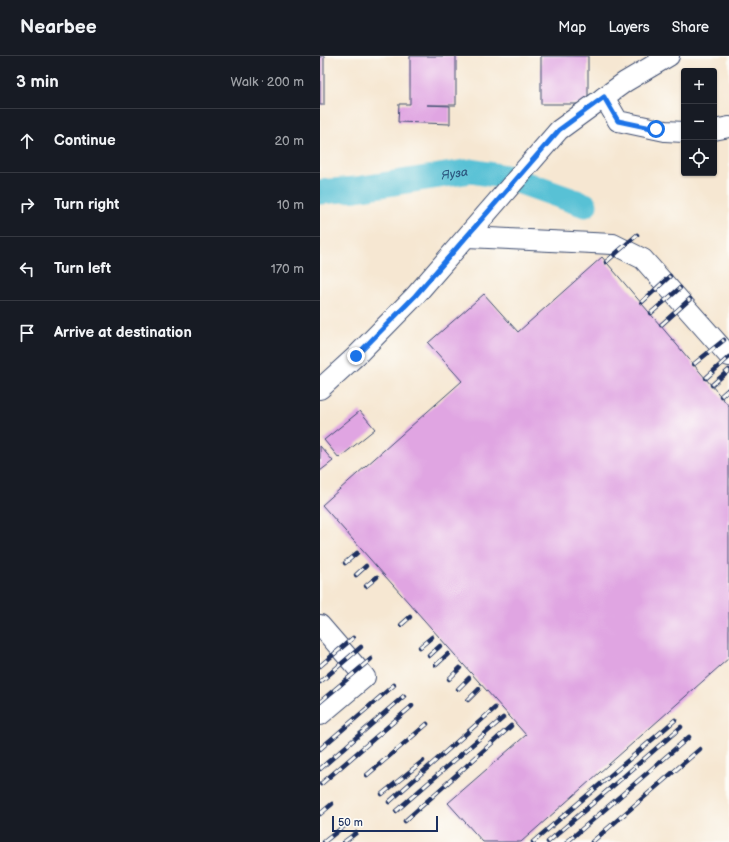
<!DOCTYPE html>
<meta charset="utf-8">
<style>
:root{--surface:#171b24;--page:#20242c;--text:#f1f3f6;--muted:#9ea1a6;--line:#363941}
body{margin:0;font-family:"Balsamiq Sans",sans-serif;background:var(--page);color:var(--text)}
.controls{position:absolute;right:12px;top:12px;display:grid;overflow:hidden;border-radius:4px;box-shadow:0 1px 3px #0004}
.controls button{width:36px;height:36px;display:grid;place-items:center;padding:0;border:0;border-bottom:1px solid var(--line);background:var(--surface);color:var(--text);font:20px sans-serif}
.scale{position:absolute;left:12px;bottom:10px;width:106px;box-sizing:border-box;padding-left:4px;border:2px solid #1b2f5e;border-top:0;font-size:11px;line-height:14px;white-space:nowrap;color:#1b2f5e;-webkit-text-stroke:3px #fdfcf7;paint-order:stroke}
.stop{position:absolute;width:12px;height:12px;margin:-9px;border:3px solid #1a73e8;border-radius:50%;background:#fff}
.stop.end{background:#1a73e8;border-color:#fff;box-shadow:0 1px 4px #0008}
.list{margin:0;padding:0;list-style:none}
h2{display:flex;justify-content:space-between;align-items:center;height:52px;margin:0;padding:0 16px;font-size:17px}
h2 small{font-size:13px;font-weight:400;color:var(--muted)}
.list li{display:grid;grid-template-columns:26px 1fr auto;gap:12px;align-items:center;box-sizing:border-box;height:64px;padding:0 16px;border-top:1px solid var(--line)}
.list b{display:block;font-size:15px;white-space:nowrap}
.list em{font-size:13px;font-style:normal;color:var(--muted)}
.icon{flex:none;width:22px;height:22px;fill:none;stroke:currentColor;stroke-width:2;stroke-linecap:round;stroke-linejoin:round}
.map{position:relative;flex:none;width:409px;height:786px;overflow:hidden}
header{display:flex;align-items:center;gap:24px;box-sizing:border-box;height:56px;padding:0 20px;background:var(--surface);border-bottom:1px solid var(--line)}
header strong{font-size:19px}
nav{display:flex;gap:22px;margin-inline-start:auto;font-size:14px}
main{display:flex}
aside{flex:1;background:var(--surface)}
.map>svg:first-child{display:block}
</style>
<header>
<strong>Nearbee</strong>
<nav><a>Map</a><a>Layers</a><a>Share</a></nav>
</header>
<main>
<aside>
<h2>3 min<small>Walk · 200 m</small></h2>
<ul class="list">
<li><svg class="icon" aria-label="ahead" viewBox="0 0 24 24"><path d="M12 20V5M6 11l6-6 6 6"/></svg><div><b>Continue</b></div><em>20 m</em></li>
<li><svg class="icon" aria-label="right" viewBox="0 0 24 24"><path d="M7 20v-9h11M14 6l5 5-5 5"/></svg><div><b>Turn right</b></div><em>10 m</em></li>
<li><svg class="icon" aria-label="left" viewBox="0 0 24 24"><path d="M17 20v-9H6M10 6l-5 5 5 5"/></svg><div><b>Turn left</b></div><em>170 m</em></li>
<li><svg class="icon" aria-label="arrive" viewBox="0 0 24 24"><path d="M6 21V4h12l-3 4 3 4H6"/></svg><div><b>Arrive at destination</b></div></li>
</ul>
</aside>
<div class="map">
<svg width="409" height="786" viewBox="0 0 409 786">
<rect width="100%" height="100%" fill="#fdfcf7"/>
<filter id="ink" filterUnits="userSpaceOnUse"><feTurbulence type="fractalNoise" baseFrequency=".025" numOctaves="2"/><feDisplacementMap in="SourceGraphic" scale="8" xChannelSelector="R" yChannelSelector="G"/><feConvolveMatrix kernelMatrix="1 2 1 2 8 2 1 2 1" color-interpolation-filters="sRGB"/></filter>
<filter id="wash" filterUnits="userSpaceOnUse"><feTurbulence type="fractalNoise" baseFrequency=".012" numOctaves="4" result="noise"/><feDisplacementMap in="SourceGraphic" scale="16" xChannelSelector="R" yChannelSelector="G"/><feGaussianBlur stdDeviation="0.9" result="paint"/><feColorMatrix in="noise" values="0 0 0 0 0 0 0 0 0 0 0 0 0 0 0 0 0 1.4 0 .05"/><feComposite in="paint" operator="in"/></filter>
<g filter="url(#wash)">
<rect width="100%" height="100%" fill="#f6e7d2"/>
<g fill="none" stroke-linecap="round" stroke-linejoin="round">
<path stroke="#59c1d5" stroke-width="25" id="s1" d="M0,136l36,-3 115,-18 35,6 79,28"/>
</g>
<g id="blocks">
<g fill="#e0a5e2">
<rect x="0" y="0" width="4" height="49"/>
<path d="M90,0h46v49h-29l23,1v18l-52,-2 1,-18h11z"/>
<rect x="221" y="0" width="47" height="48"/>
<path d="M282,201l127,149v252l-208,184h-38l-35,-39 78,-68 -204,-230 140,-124 -34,-38 56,-49 34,38z"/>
<path d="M40,355l15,18 -36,29 -15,-18z"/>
<path d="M0,390l13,15 -13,10z"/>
</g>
</g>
</g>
<g filter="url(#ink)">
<use href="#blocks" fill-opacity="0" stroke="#3c4b6f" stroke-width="1"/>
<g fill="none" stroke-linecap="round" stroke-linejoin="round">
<g stroke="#3c4b6f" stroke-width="22">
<g id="minor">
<path d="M284,41l14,24 47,10 19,1"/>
<path d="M394,74l15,-3"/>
<path d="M147,181l146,7 30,15 86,97"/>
<path d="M0,333l36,-33 59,-60 144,-166 66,-48 44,-26"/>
<path d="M0,569l45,52 -45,38"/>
</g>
</g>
<use href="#minor" stroke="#fff" stroke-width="20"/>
<g stroke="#1b2f5e" stroke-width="4.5">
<g id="rail">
<path d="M286,206l31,-27"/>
<path d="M322,246l28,-26"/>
<path d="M331,257l29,-25"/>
<path d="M341,269l29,-26"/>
<path d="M374,308l30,-24"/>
<path d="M386,322l23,-21"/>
<path d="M392,329l17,-15"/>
<path d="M401,340l8,-7"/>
<path d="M25,507l12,-10"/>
<path d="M36,519l10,-9"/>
<path d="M46,530l11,-9"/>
<path d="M81,569l9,-8"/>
<path d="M100,591l12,-10"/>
<path d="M109,600l11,-10"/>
<path d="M116,609l12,-11"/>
<path d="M0,610l33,-28"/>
<path d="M129,623l11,-11"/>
<path d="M0,626l41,-35"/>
<path d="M138,633l11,-11"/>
<path d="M148,644l11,-11"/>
<path d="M0,646l51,-43"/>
<path d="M0,693l74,-64"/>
<path d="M0,713l84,-73"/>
<path d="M47,719l60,-51"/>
<path d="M1,728l91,-78"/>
<path d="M62,738l41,-33"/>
<path d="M69,746l106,-94"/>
<path d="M76,755l107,-93"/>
<path d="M0,758l12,-10"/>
<path d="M85,765l106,-95"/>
<path d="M4,786l24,-19"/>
<path d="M24,786l12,-9"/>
<path d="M213,786l142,-122"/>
<path d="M228,786l133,-115"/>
<path d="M247,786l122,-105"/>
<path d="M272,786l108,-93"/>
</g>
</g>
<use href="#rail" stroke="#fdfcf7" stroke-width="3" stroke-dasharray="9" stroke-linecap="butt"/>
</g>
</g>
<g fill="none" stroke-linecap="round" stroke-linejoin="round" filter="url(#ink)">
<path stroke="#1a73e8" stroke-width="5" d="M36,300l59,-60 144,-166 45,-33 14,24 38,8"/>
</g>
<g text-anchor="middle" stroke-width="3.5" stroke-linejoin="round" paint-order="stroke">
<g font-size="12" font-style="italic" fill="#2e5b82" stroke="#fdfcf7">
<text dy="4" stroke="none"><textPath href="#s1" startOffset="136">Яуза</textPath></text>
</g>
</g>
</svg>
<div class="controls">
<button>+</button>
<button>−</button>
<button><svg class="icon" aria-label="locate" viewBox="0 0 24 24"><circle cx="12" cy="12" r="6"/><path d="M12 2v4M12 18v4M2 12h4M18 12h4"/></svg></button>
</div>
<div class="scale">50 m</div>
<div class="stop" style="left:336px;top:73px"></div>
<div class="stop end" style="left:36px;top:300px"></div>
</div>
</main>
